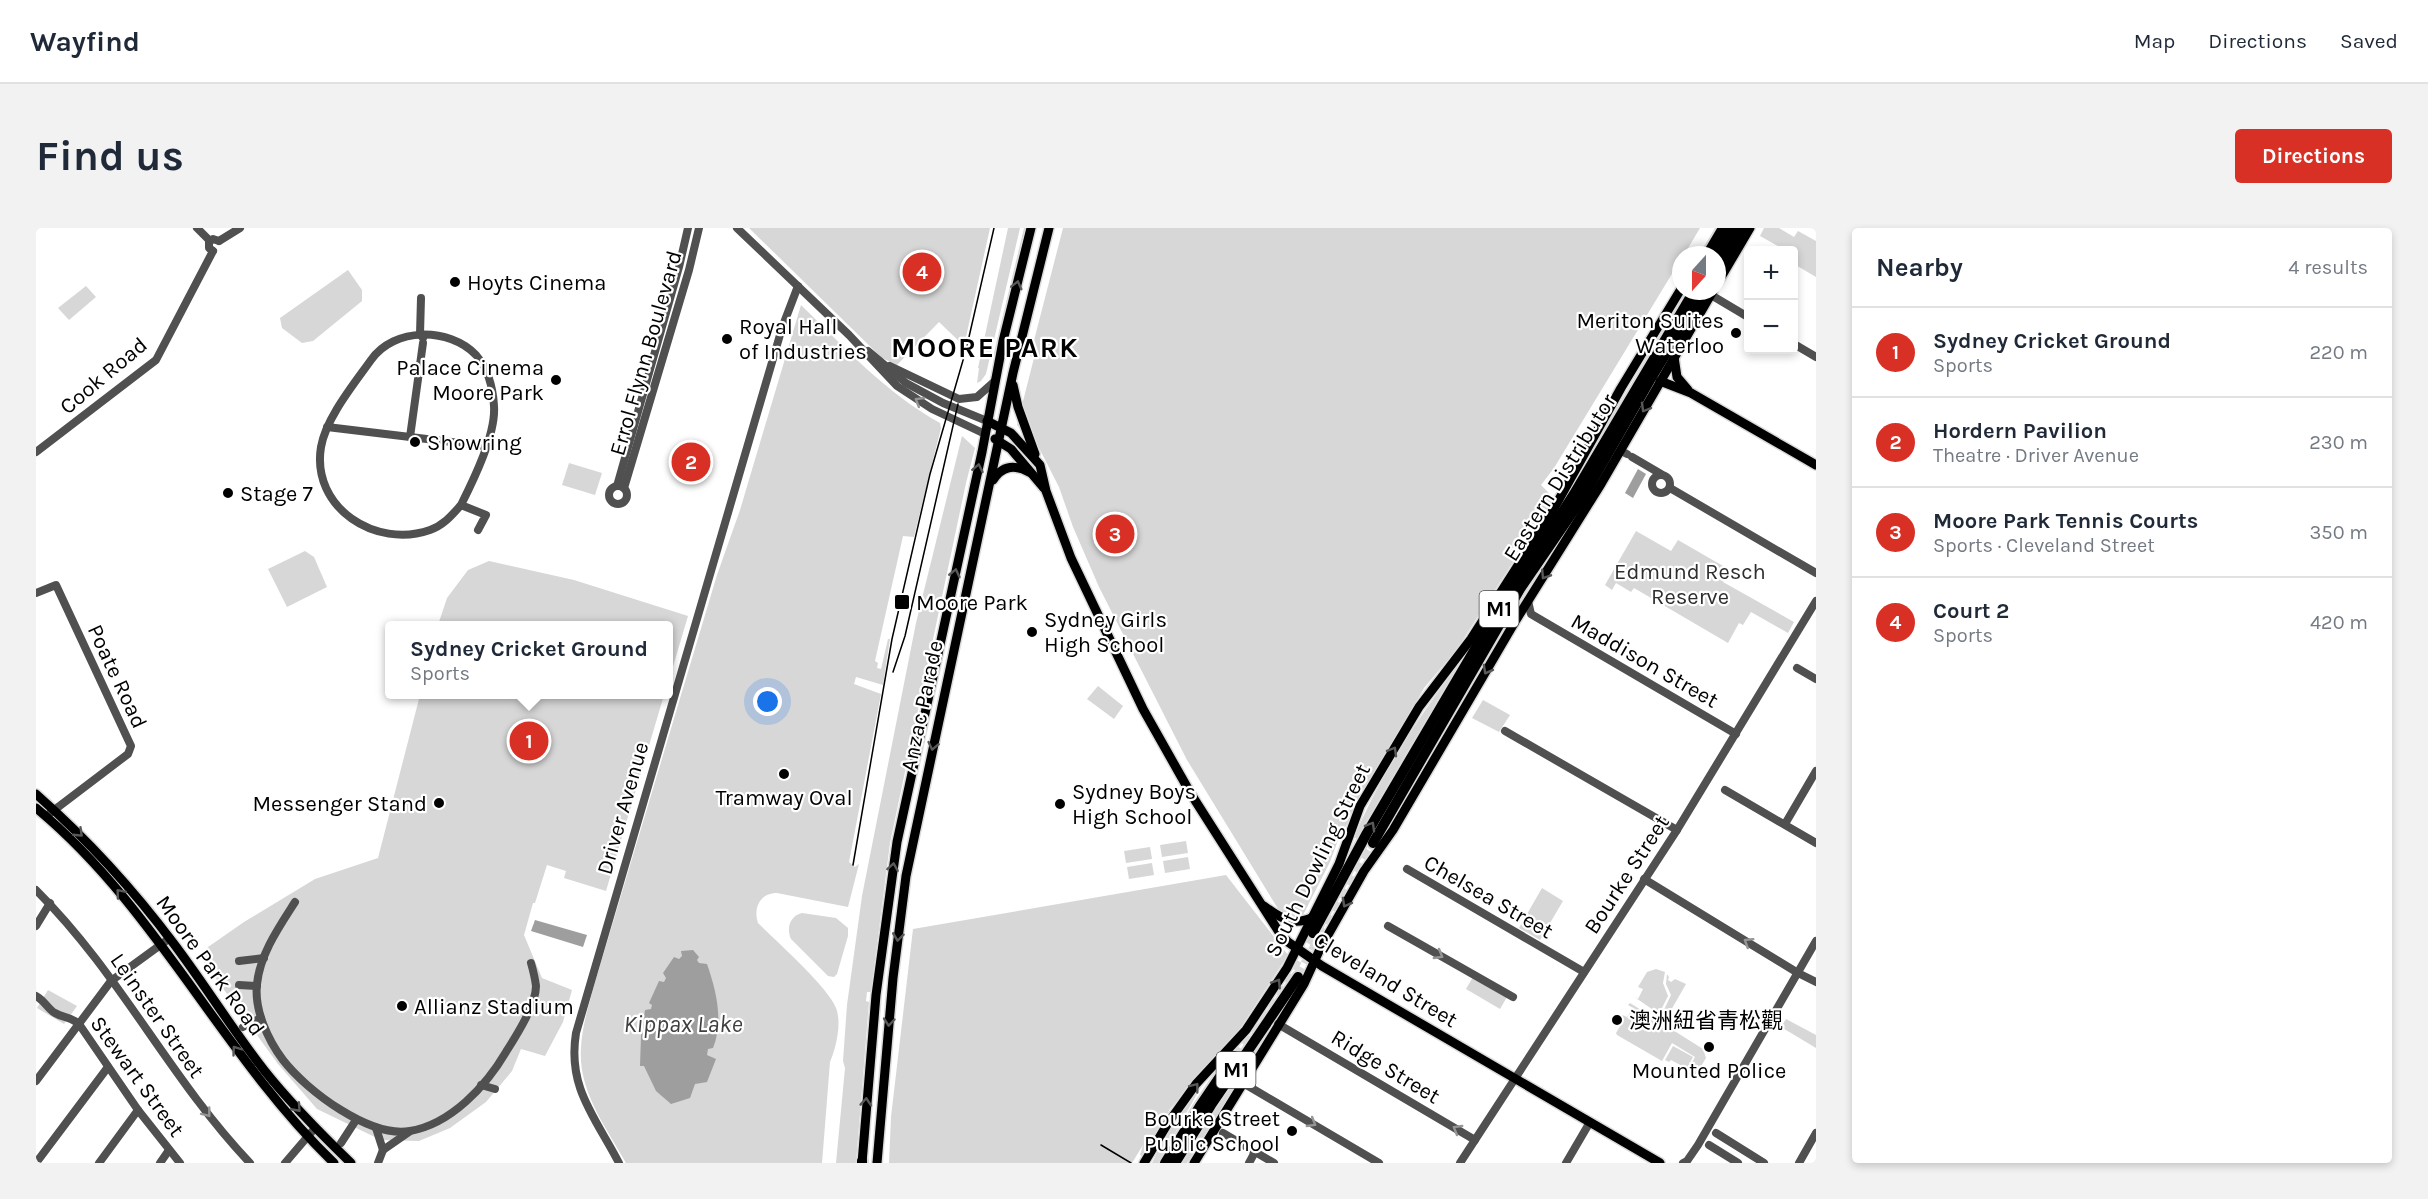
<!DOCTYPE html>
<meta charset="utf-8">
<style>
:root{--surface:#fff;--page:#f2f2f3;--text:#1f2937;--muted:#747a83;--line:#e0e1e3;--accent:#d93025}
body{margin:0;font-family:Karla,"Noto Sans SC",sans-serif;background:var(--page);color:var(--text)}
.controls{position:absolute;right:18px;top:18px;display:grid;overflow:hidden;border-radius:6px;box-shadow:0 3px 9px #0003}
.controls button{width:54px;height:54px;display:grid;place-items:center;padding:0;border:0;border-bottom:2px solid var(--line);background:var(--surface);color:var(--text);font:30px sans-serif}
.compass{position:absolute;left:1636px;top:18px;width:54px;height:54px;border-radius:50%;background:var(--surface);box-shadow:0 3px 9px #0003;rotate:201deg}
.you{position:absolute;left:732px;top:474px;width:21px;height:21px;margin:-15px;border:4px solid #fff;border-radius:50%;background:#1a73e8;box-shadow:0 0 0 9px #1a73e833}
.badge{display:grid;place-items:center;width:39px;height:39px;border-radius:50%;background:var(--accent);color:#fff;font-size:20px;font-weight:700}
.pin{position:absolute;translate:-50% -50%;border:3px solid #fff;box-shadow:0 2px 6px #0006}
.popup{position:absolute;left:349px;top:393px;width:288px;height:78px;box-sizing:border-box;display:grid;place-content:center;border-radius:6px;background:var(--surface);filter:drop-shadow(0 2px 4px #0005);font-size:20px;white-space:nowrap;color:var(--muted)}
.popup b{font-size:22px;color:var(--text)}
.popup::after{content:'';position:absolute;left:50%;top:100%;margin-left:-12px;border:12px solid transparent;border-top-color:var(--surface)}
.list{margin:0;padding:0;list-style:none}
h2{display:flex;justify-content:space-between;align-items:center;height:78px;margin:0;padding:0 24px;font-size:26px}
h2 small{font-size:20px;font-weight:400;color:var(--muted)}
.list li{display:grid;grid-template-columns:39px 1fr auto;gap:18px;align-items:center;box-sizing:border-box;height:90px;padding:0 24px;border-top:2px solid var(--line)}
.list b{display:block;font-size:22px;white-space:nowrap}
.list p{margin:0;font-size:20px;white-space:nowrap;color:var(--muted)}
.list em{font-size:20px;font-style:normal;color:var(--muted)}
.map{position:relative;flex:none;width:1780px;height:935px;overflow:hidden;border-radius:6px}
header{display:flex;align-items:center;gap:36px;box-sizing:border-box;height:84px;padding:0 30px;background:var(--surface);border-bottom:2px solid var(--line)}
header strong{font-size:28px}
nav{display:flex;gap:33px;margin-inline-start:auto;font-size:21px}
.intro{display:flex;align-items:center;justify-content:space-between;box-sizing:border-box;height:144px;padding:0 36px}
h1{margin:0;font-size:42px}
.button{padding:15px 27px;border-radius:6px;background:var(--accent);color:#fff;font-size:21px;font-weight:700}
main{display:flex;gap:36px;padding:0 36px}
aside{flex:1;background:var(--surface);border-radius:6px;box-shadow:0 3px 9px #0003}
.map>svg:first-child{display:block}
</style>
<header>
<strong>Wayfind</strong>
<nav><a>Map</a><a>Directions</a><a>Saved</a></nav>
</header>
<div class="intro"><h1>Find us</h1><a class="button">Directions</a></div>
<main>
<div class="map">
<svg width="1780" height="935" viewBox="0 0 1780 935">
<rect width="100%" height="100%" fill="#fff"/>
<g fill="#d7d7d7">
<path d="M713,0h241l-26,118 -25,-24 -42,43 -15,-7z"/>
<path d="M972,0h12l-34,146 -5,7 -4,2 2,-15h-1z"/>
<path d="M988,0h4l-34,130 -1,-1z"/>
<path d="M1027,0h637l-16,27h-3v4l-127,209 -13,17 13,13 -97,151 -33,39 -75,134 -8,10 -11,30 -28,55h-11l-11,-5 -93,-152 -88,-173 -26,-60 -14,-40 -21,-41 -21,-21 17,-67 -4,-2z"/>
<path d="M1728,0h15l15,9 4,-6 18,10v36l-22,-13v-14h-9l-25,-14z"/>
<path d="M312,42l14,20v11l-49,40 -11,2 -20,-15 -2,-10z"/>
<path d="M50,58l10,11 -27,23 -11,-12z"/>
<path d="M765,77c44,43 85,88 139,118l1,5 -27,109 -11,-1 -28,125 3,2 -1,5 4,1 7,-30h2l-7,46 -27,-8 -2,7 27,10 -32,168 6,5 4,-3 -11,43 -71,-14c-17,0 -24,15 -19,30 18,18 71,65 78,85 6,15 0,40 -6,54l-8,101h-196c-20,-36 -48,-72 -45,-115 1,-23 9,-47 15,-69l121,-404 23,-65z"/>
<path d="M926,208l13,12 -9,35 -76,360 -19,149h-4l-1,9 3,1 -13,161h-20l9,-95 -2,-7 4,-56 15,-109 54,-273z"/>
<path d="M533,235l33,10 -7,22 -33,-10z"/>
<path d="M1600,303l35,20 7,-11 52,30 -7,12 71,40 -6,11 -37,-21 -8,13 -4,-2 -11,20 -94,-55 -3,4 -15,-9 -4,7 -7,-5z"/>
<path d="M269,323l9,6 13,30 -40,20 -19,-38z"/>
<path d="M453,333l85,19 114,36 -19,64 -1,-54 -230,-1 9,-27 21,-28z"/>
<path d="M1426,432l-104,179 -4,-2c27,-63 66,-123 108,-177z"/>
<path d="M1062,458l25,20 -9,13 -27,-20z"/>
<path d="M384,467h244l-58,196 -42,-13 2,-7 -19,-6 -12,38h-2l-9,32 18,43 30,12 -9,32 -18,34 -24,-7 -9,22 -26,31 -36,26 -31,13 -38,-1 -64,-31 -39,-45 -80,-110 46,-32 71,-43 63,-21z"/>
<path d="M1447,472l27,15 -11,17 -27,-14z"/>
<path d="M1150,613l2,12 -26,4 -2,-12z"/>
<path d="M1114,619l2,12 -26,4 -2,-12z"/>
<path d="M1152,629l2,12 -25,4 -2,-12z"/>
<path d="M1116,635l2,12 -25,4 -2,-12z"/>
<path d="M1190,647l62,80 -51,78 -67,76 -28,47 -2,-1 3,-10 -11,18h-243l2,-46 22,-188z"/>
<path d="M1506,660l21,13 -23,39 -21,-12z"/>
<path d="M766,685l34,5 12,10v8l-11,38 -3,3 -6,-1 -37,-37c-5,-11 -1,-23 11,-26z"/>
<path d="M1620,741l9,3 -2,11 5,13 -9,18 -26,-18 5,3 5,-10 -5,-2 9,-15z"/>
<path d="M1631,746l2,3 -1,3 3,2 4,-3 11,5 -20,35 -5,-3 10,-21 -5,-11z"/>
<path d="M1437,749l34,20 -7,12 -34,-20z"/>
<path d="M12,762l29,16 -13,18 -27,-16z"/>
<path d="M1594,775l73,46 3,9 -11,18 -4,-2 -2,3 -4,-2 10,-18 -23,-14 -10,18 -45,-26 -1,-2 6,-10v-8l5,2 6,-9 -5,-3z"/>
<path d="M1750,791l30,16v13l-35,-21z"/>
<path d="M1236,796h2l-87,139h-6z"/>
<path d="M1637,818l20,11 -8,15 -5,-3 2,-3 -11,-6 -2,2 -4,-2z"/>
<path d="M1163,858l2,1 -43,76h-6l12,-25z"/>
</g>
<g fill="#9e9e9e">
<path d="M1602,241l8,5 -13,24 -8,-5z"/>
<path d="M499,692l52,15 -4,12 -52,-16z"/>
<path d="M657,722l6,7 -2,3 2,3 8,1c9,26 17,57 6,84l-5,1 -1,6 9,4 -9,23 -12,2 -5,14 -19,6 -15,-13 -12,-25h-4l1,-30 4,-26 6,-1 1,-4 -3,-2 10,-22 5,1 2,-4 -3,-5 11,-16 5,2 3,-3 -1,-5z"/>
</g>
<g fill="none" stroke-linecap="round" stroke-linejoin="round">
<g stroke="#d9d9d9" stroke-width="10" stroke-dasharray="10 5" stroke-linecap="butt">
<path d="M1262,749l75,-134"/>
<path d="M1198,828l33,-44 46,-79"/>
</g>
<g stroke="#dbdbdb" stroke-width="12">
<g id="major">
<path d="M1681,56l33,-56"/>
<path d="M1638,129l3,20 11,13"/>
<path d="M1624,153l31,12 125,72"/>
<path d="M977,157l5,22 17,47"/>
<path d="M951,193l24,12 29,32 6,26 25,67 72,151 48,85 88,138 9,10 34,24 338,197"/>
<path d="M959,211l16,10 33,39"/>
<path d="M957,252c9,-14 21,-16 36,-8"/>
<path d="M0,566c51,45 97,95 138,150 31,41 58,85 90,126 26,33 56,63 87,93"/>
<path d="M0,580c121,100 186,247 298,355"/>
<path d="M1228,678c16,12 30,21 49,11"/>
<path d="M826,935l14,-168 21,-153 85,-390 21,-111 28,-113"/>
<path d="M841,935l16,-185 13,-102 107,-503 36,-145"/>
<path d="M1108,935l24,-40 28,-39 50,-54 41,-62 52,-104 21,-58 59,-99 52,-68 81,-127 69,-124 60,-99"/>
<path d="M1158,935l110,-179 16,-35 44,-78 29,-41 123,-210 85,-136 112,-193"/>
</g>
</g>
<g stroke="#dbdbdb" stroke-width="14">
<g id="highway">
<path d="M1671,27l16,-27"/>
<path d="M1680,27l15,-27"/>
<path d="M1681,41l24,-41"/>
<path d="M1337,615l147,-254 63,-92 67,-117 54,-89"/>
<path d="M1277,705l54,-100 118,-201 89,-138 120,-203"/>
<path d="M826,935v-2"/>
<path d="M1129,935l35,-57 34,-50"/>
<path d="M1139,935l36,-58 87,-128"/>
</g>
</g>
<g stroke="#505050" stroke-width="8">
<path d="M161,0l13,13"/>
<path d="M701,0l112,107 48,51 35,23 53,25"/>
<path d="M183,13l21,-13"/>
<path d="M177,23l-4,-3v-6l4,-3 6,2"/>
<path d="M1675,67l37,22"/>
<path d="M385,70l-1,36 3,4"/>
<path d="M1758,116l22,13"/>
<path d="M832,123l38,32 37,20 44,18"/>
<path d="M854,138l69,33 18,-2 18,-16"/>
<path d="M291,199l158,19"/>
<path d="M374,209l13,-94"/>
<path d="M0,224l120,-92 57,-109"/>
<path d="M1589,225l2,1"/>
<path d="M1596,229l29,17"/>
<circle cx="1625" cy="256" r="9"/>
<circle cx="582" cy="267" r="9"/>
<path d="M581,258l62,-219 9,-39"/>
<path d="M588,260l65,-218 10,-42"/>
<path d="M1634,260l146,85"/>
<path d="M425,277c13,-26 35,-71 33,-99 -1,-18 -6,-37 -18,-51 -27,-28 -82,-28 -105,5 -17,24 -45,58 -50,87 -10,61 55,102 109,83 14,-5 22,-15 31,-25l25,10 -8,15"/>
<path d="M0,365l20,-8 75,161 -3,8 -79,60"/>
<path d="M1492,373l3,13 5,3 200,117"/>
<path d="M1761,440l19,11"/>
<path d="M1469,503l172,99"/>
<path d="M1689,562l91,53"/>
<path d="M1749,596l31,-53"/>
<path d="M1371,641l177,103"/>
<path d="M1608,651l154,94 18,9"/>
<path d="M0,662c83,82 134,189 214,273"/>
<path d="M259,674c-16,25 -35,52 -38,82 -3,26 11,56 26,76 24,31 87,78 127,71 41,-7 76,-45 96,-79 10,-16 30,-47 30,-66 -1,-8 -3,-16 -5,-23"/>
<path d="M0,698l14,-23"/>
<path d="M1352,698l125,71"/>
<path d="M203,733l25,-3"/>
<path d="M203,757l18,1"/>
<path d="M0,768c9,5 12,13 19,17 8,5 15,3 24,11l59,86 42,53"/>
<path d="M1242,796l197,116"/>
<path d="M207,799l18,-9"/>
<path d="M0,853l75,-100 59,-43"/>
<path d="M1207,855l136,80"/>
<path d="M445,857l14,4"/>
<path d="M340,900l7,22 -5,13"/>
<path d="M1187,905l51,30"/>
<path d="M1680,905l48,30"/>
<path d="M305,915l15,-23"/>
<path d="M1673,917l29,18"/>
<path d="M347,922l26,-18"/>
<path d="M0,935l72,-96"/>
<path d="M63,935l39,-53"/>
<path d="M124,935l9,-13"/>
<path d="M249,935l30,-35"/>
<path d="M583,935c-23,-45 -52,-75 -43,-130l206,-705 16,-42"/>
<path d="M1213,935l6,-11"/>
<path d="M1424,935l217,-333 139,-229"/>
<path d="M1530,935l24,-41"/>
<path d="M1647,935l4,-2 11,-16 118,-204"/>
<path d="M1763,935l17,-30"/>
</g>
<use href="#major" stroke="#000" stroke-width="9"/>
<use href="#highway" stroke="#000" stroke-width="10"/>
<g stroke="#000" stroke-width="1.5">
<path d="M857,444l12,-36 53,-232"/>
<path d="M817,637l39,-226 38,-165 36,-124 28,-122"/>
<path d="M1065,917l30,18"/>
</g>
</g>
<defs><path id="oneway-chevron" d="M-2-3.5L2.5 0L-2 3.5" fill="none" stroke-width="1.6" stroke-linecap="round" stroke-linejoin="round" transform="scale(1.5)"/></defs>
<g stroke="#595959">
<use href="#oneway-chevron" transform="translate(981 57) rotate(-76)"/>
<use href="#oneway-chevron" transform="translate(1609 180) rotate(120)"/>
<use href="#oneway-chevron" transform="translate(942 240) rotate(-78)"/>
<use href="#oneway-chevron" transform="translate(919 345) rotate(-77)"/>
<use href="#oneway-chevron" transform="translate(1509 347) rotate(123)"/>
<use href="#oneway-chevron" transform="translate(1451 442) rotate(119)"/>
<use href="#oneway-chevron" transform="translate(897 518) rotate(102)"/>
<use href="#oneway-chevron" transform="translate(1357 523) rotate(-60)"/>
<use href="#oneway-chevron" transform="translate(1335 598) rotate(-60)"/>
<use href="#oneway-chevron" transform="translate(43 605) rotate(44)"/>
<use href="#oneway-chevron" transform="translate(857 639) rotate(-81)"/>
<use href="#oneway-chevron" transform="translate(84 665) rotate(-130)"/>
<use href="#oneway-chevron" transform="translate(1310 675) rotate(119)"/>
<use href="#oneway-chevron" transform="translate(862 709) rotate(97)"/>
<use href="#oneway-chevron" transform="translate(1241 755) rotate(-57)"/>
<use href="#oneway-chevron" transform="translate(853 794) rotate(95)"/>
<use href="#oneway-chevron" transform="translate(200 822) rotate(-126)"/>
<use href="#oneway-chevron" transform="translate(1159 859) rotate(-52)"/>
<use href="#oneway-chevron" transform="translate(830 874) rotate(-86)"/>
<use href="#oneway-chevron" transform="translate(261 880) rotate(48)"/>
</g>
<g stroke="#969696">
<use href="#oneway-chevron" transform="translate(883 173) rotate(-149)"/>
<use href="#oneway-chevron" transform="translate(1712 714) rotate(-148)"/>
<use href="#oneway-chevron" transform="translate(1403 727) rotate(30)"/>
<use href="#oneway-chevron" transform="translate(171 885) rotate(52)"/>
<use href="#oneway-chevron" transform="translate(1276 895) rotate(31)"/>
<use href="#oneway-chevron" transform="translate(1421 901) rotate(-150)"/>
</g>
<g fill="#000" stroke="#fff" stroke-width="2">
<circle cx="419" cy="54" r="6"/>
<circle cx="1700" cy="105" r="6"/>
<circle cx="691" cy="111" r="6"/>
<circle cx="520" cy="152" r="6"/>
<circle cx="379" cy="214" r="6"/>
<circle cx="192" cy="265" r="6"/>
<rect x="858" y="366" width="16" height="16" rx="3"/>
<circle cx="996" cy="404" r="6"/>
<circle cx="748" cy="546" r="6"/>
<circle cx="403" cy="575" r="6"/>
<circle cx="1024" cy="576" r="6"/>
<circle cx="366" cy="778" r="6"/>
<circle cx="1581" cy="792" r="6"/>
<circle cx="1673" cy="819" r="6"/>
<circle cx="1256" cy="903" r="6"/>
</g>
<g text-anchor="middle" stroke-width="4.5" stroke-linejoin="round" paint-order="stroke">
<g fill="#fff" stroke="#4c4c4c" stroke-width="1.5">
<rect x="1443.5" y="363" width="39" height="36" rx="4.5"/>
<rect x="1180.5" y="824" width="39" height="36" rx="4.5"/>
</g>
<g font-size="21" font-weight="bold" fill="#000">
<text x="1463" y="388">M1</text>
<text x="1200" y="849">M1</text>
</g>
<g font-size="22" fill="#000" stroke="#fff" text-anchor="start">
<text x="431" y="62">Hoyts Cinema</text>
<text x="1688" y="100" text-anchor="end">Meriton Suites<tspan x="1688" dy="25">Waterloo</tspan></text>
<text x="703" y="106">Royal Hall<tspan x="703" dy="25">of Industries</tspan></text>
<text x="508" y="147" text-anchor="end">Palace Cinema<tspan x="508" dy="25">Moore Park</tspan></text>
<text x="391" y="222">Showring</text>
<text x="204" y="273">Stage 7</text>
<text x="880" y="382">Moore Park</text>
<text x="1008" y="399">Sydney Girls<tspan x="1008" dy="25">High School</tspan></text>
<text x="1036" y="571">Sydney Boys<tspan x="1036" dy="25">High School</tspan></text>
<text x="748" y="577" text-anchor="middle">Tramway Oval</text>
<text x="391" y="583" text-anchor="end">Messenger Stand</text>
<text x="378" y="786">Allianz Stadium</text>
<text x="1593" y="800">澳洲紐省青松觀</text>
<text x="1673" y="850" text-anchor="middle">Mounted Police</text>
<text x="1244" y="898" text-anchor="end">Bourke Street<tspan x="1244" dy="25">Public School</tspan></text>
</g>
<g font-size="22" fill="#000" stroke="#fff">
<text transform="translate(609 125) rotate(-74)" y="8">Errol Flynn Boulevard</text>
<text transform="translate(67 147) rotate(-40)" y="8">Cook Road</text>
<text transform="translate(1523 249) rotate(-58)" y="8">Eastern Distributor</text>
<text transform="translate(1609 432) rotate(30)" y="8">Maddison Street</text>
<text transform="translate(82 448) rotate(65)" y="8">Poate Road</text>
<text transform="translate(885 478) rotate(-78)" y="8">Anzac Parade</text>
<text transform="translate(586 580) rotate(-74)" y="8">Driver Avenue</text>
<text transform="translate(1281 632) rotate(-64)" y="8">South Dowling Street</text>
<text transform="translate(1590 646) rotate(-57)" y="8">Bourke Street</text>
<text transform="translate(1453 668) rotate(30)" y="8">Chelsea Street</text>
<text transform="translate(175 737) rotate(54)" y="8">Moore Park Road</text>
<text transform="translate(1350 751) rotate(31)" y="8">Cleveland Street</text>
<text transform="translate(122 787) rotate(55)" y="8">Leinster Street</text>
<text transform="translate(1350 838) rotate(31)" y="8">Ridge Street</text>
<text transform="translate(102 848) rotate(54)" y="8">Stewart Street</text>
</g>
<g font-size="22" fill="#2e2e2e" stroke="#fff">
<text x="1654" y="351">Edmund Resch<tspan x="1654" dy="25">Reserve</tspan></text>
</g>
<g font-size="24" font-style="italic" fill="#3f3f3f" stroke="#fff">
<text x="647" y="804">Kippax Lake</text>
</g>
<g font-size="28" font-weight="bold" letter-spacing="1.5" fill="#000" stroke="#fff">
<text x="949" y="129">MOORE PARK</text>
</g>
</g>
</svg>
<div class="controls">
<button>+</button>
<button>−</button>
</div>
<svg class="compass" viewBox="-18 -18 36 36"><path d="M0-13l5 13h-10z" fill="#e53935"/><path d="M0 13l5-13h-10z" fill="#747a83"/></svg>
<div class="you"></div>
<div class="pin badge" style="left:493px;top:513px">1</div>
<div class="popup"><b>Sydney Cricket Ground</b>Sports</div>
<div class="pin badge" style="left:655px;top:234px">2</div>
<div class="pin badge" style="left:1079px;top:306px">3</div>
<div class="pin badge" style="left:886px;top:44px">4</div>
</div>
<aside>
<h2>Nearby<small>4 results</small></h2>
<ul class="list">
<li><span class="badge">1</span><div><b>Sydney Cricket Ground</b><p>Sports</p></div><em>220 m</em></li>
<li><span class="badge">2</span><div><b>Hordern Pavilion</b><p>Theatre · Driver Avenue</p></div><em>230 m</em></li>
<li><span class="badge">3</span><div><b>Moore Park Tennis Courts</b><p>Sports · Cleveland Street</p></div><em>350 m</em></li>
<li><span class="badge">4</span><div><b>Court 2</b><p>Sports</p></div><em>420 m</em></li>
</ul>
</aside>
</main>
